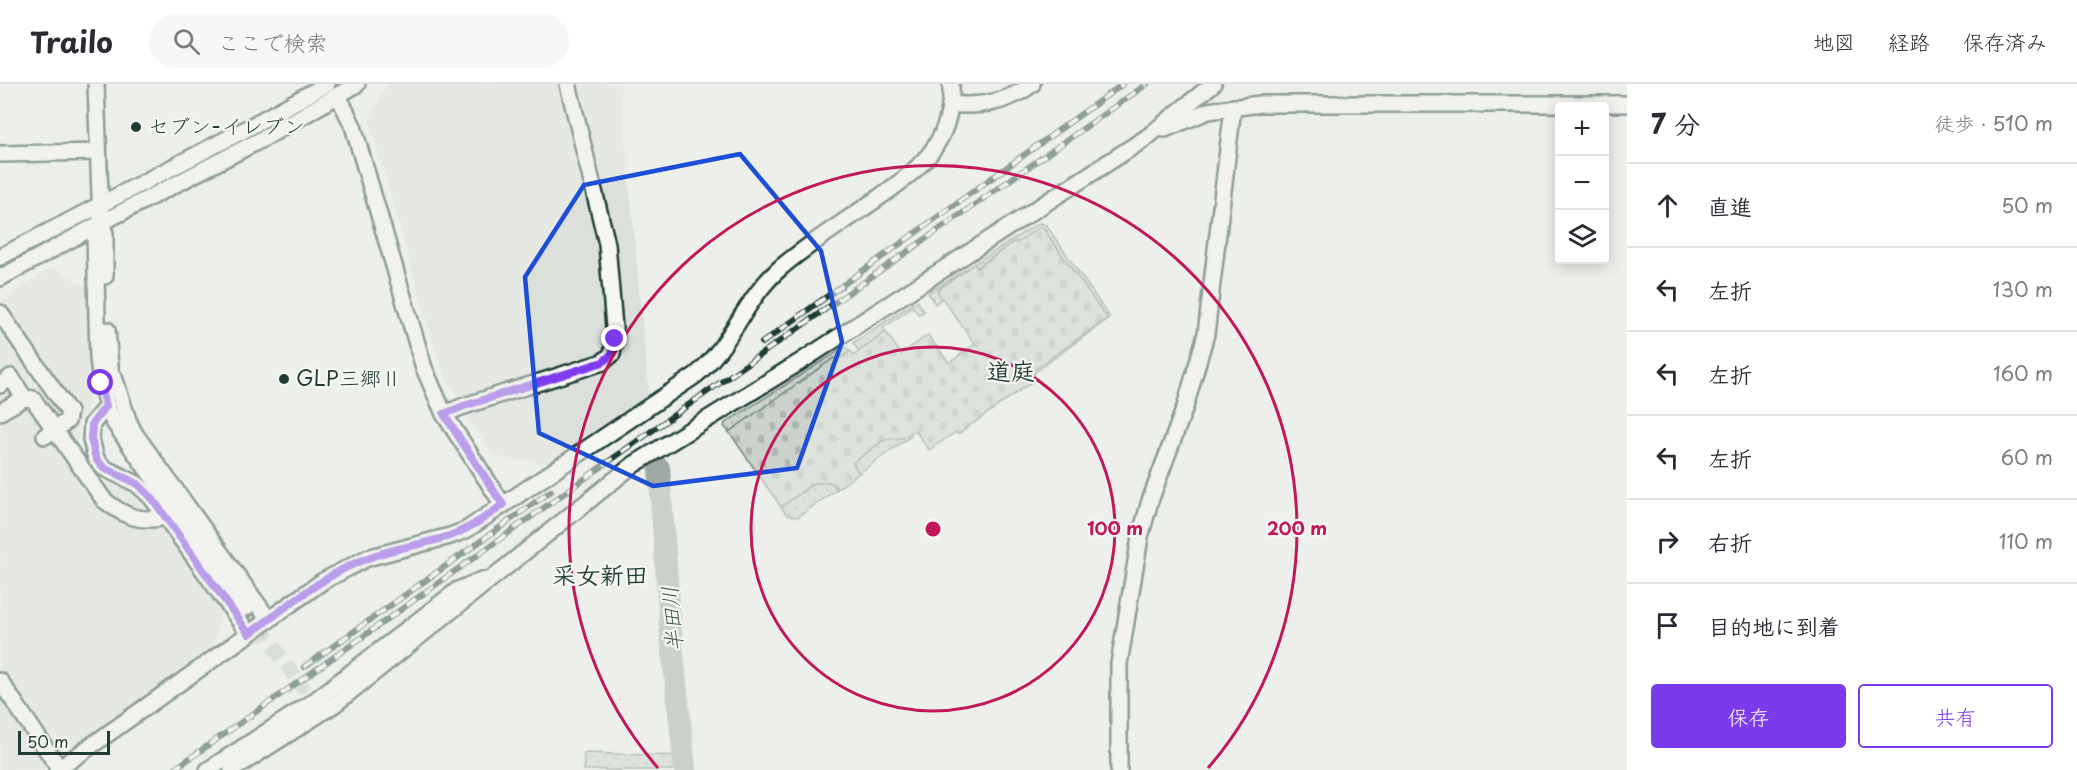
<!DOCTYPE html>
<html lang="ja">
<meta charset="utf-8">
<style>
:root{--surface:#fff;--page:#f7f7f7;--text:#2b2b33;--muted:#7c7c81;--line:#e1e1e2;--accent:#7c3aed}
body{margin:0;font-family:"Playpen Sans","Klee One",sans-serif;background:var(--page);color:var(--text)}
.controls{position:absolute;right:18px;top:18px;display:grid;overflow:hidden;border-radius:6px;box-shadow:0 3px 15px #0003}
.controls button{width:54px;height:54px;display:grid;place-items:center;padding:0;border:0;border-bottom:2px solid var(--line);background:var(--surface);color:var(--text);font:30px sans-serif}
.scale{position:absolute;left:18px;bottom:15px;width:92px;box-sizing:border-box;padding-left:6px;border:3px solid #1f3d34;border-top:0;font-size:16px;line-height:21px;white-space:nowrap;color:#1f3d34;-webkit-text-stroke:4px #f6f6f2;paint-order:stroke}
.stop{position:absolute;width:18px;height:18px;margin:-14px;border:4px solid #7c3aed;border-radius:50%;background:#fff}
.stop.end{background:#7c3aed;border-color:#fff;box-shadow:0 2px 6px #0008}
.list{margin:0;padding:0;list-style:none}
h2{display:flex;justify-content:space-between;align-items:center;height:78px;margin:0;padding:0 24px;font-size:26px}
h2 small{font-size:20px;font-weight:400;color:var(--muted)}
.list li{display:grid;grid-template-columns:39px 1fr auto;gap:18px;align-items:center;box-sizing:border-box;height:84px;padding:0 24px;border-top:2px solid var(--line)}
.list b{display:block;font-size:22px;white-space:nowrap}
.list em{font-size:20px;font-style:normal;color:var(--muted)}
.actions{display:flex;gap:12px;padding:18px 24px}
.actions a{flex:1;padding:14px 0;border:2px solid var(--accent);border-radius:6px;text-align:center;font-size:21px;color:var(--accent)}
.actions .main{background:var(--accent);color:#fff}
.icon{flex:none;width:33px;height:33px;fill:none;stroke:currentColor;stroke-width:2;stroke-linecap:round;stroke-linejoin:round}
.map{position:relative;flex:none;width:1627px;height:686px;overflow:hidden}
header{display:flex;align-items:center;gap:36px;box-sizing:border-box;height:84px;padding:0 30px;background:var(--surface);border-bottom:2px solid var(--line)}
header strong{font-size:28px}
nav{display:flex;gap:33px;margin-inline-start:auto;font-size:21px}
.search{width:420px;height:54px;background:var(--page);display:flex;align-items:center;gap:15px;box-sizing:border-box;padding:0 21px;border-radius:33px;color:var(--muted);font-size:22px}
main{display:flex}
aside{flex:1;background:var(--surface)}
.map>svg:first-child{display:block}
</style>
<header>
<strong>Trailo</strong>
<div class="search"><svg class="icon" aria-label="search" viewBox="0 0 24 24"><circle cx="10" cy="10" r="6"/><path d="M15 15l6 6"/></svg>ここで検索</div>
<nav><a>地図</a><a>経路</a><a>保存済み</a></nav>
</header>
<main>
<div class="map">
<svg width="1627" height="686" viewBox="0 0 1627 686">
<defs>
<pattern id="grass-dots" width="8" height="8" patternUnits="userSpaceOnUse" patternTransform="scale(1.5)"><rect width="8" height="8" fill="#cbd2cc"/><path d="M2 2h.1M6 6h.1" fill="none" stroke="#aeb5b0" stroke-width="1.8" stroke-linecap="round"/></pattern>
<pattern id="cemetery-stones" width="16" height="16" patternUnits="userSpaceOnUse" patternTransform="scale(1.5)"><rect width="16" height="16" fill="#cbd2cc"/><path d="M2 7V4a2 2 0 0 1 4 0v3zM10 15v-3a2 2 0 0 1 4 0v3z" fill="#aeb5b0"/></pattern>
</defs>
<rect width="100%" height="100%" fill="#edefea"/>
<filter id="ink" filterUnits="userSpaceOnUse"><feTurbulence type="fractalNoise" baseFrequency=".0167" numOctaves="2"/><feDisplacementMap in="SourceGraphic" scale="12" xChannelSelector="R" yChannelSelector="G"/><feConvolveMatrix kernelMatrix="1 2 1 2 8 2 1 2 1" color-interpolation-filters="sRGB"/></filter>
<g filter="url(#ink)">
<g fill="#dce0db">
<path d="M393,0h227l29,310 -104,70 -50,-7 -26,-37 -29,-54 -71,-245 16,-33z"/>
<path d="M52,183l34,19 5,106 -4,18 -8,11 -2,25 9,21 19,16 24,8 18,16 76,96 -9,41 -171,126h-43v-468z"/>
</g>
<g fill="url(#grass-dots)" stroke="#758880" stroke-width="1.5">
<path d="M1039,139l7,2 63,91 -1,3 -74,54 2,6 -5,-6 -16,-132 -39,27 -2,-3 -37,25 5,8 -7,6 -7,-11z"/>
<path d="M917,217l7,10 -5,4 -6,-8 -30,21 3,4 -27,19 -6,-8z"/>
<path d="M845,263l5,4 -13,10 -3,-3 -105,74 -5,-6 1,-3z"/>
<path d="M910,349l1,3 -52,37 -7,-10 33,-24 18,-1z"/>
<path d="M831,398l6,7 -39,28 -11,-2 -6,-8 33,-24z"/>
<path d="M584,669l95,3 1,14h-96z"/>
</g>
<path fill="url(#cemetery-stones)" stroke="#758880" stroke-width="1.5" d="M1039,143l4,1 64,90 -76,54 5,7 -78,55 -2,-2 -27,18 -14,-20 -12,8 -18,1 -32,24 6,10 -22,16 -6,-7 -17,1 -33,24 -52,-75 105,-74 3,3 13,-10 4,4 32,-23 15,22 27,-19 21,28 26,-19 -38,-53 37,-27 3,4 38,-27 2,2z"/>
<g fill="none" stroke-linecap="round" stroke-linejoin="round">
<path stroke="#9faaa4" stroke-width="22" d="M659,384l12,167 14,135"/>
<path stroke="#c4cbc6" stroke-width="15" stroke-dasharray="15 8" stroke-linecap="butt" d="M246,524l59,83"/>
<g stroke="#1f3d34" stroke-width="20">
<g id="minor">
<path d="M96,0l5,139 4,10v43"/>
<path d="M338,11l15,31 71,242 20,46 59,91"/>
<path d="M950,20c30,3 57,-1 82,-20"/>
<path d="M1165,45l43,-18 52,-7h367"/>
<path d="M0,70l98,-2"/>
<path d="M101,139l-6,12 3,123 3,25 6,23 6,15 28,40 105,147"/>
<path d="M0,173l244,-127 83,-46"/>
<path d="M0,194l101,-55 167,-87 89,-52"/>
<path d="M0,229l69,99 -2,9 -22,15"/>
<path d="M107,246l5,59"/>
<path d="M114,293l14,43 7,14 134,186"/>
<path d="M0,301l11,-8 13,21"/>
<path d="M107,322l-15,18 -1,15 5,20 8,9 33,16 15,14 97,136"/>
<path d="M0,328l24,-14 9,1 71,101c20,16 35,23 62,17"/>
<path d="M444,330l20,-8 139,-44 9,-8 3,-15 -8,-95 -39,-160"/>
<path d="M0,597l59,87"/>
<path d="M57,686l266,-189 44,-23 83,-22 16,-6 230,-155c36,-31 48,-74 82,-105 28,-25 62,-45 93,-67 45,-31 83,-58 80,-119"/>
<path d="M208,686l105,-68 145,-112 24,-10"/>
<path d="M232,686l103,-66 298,-239 167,-103 346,-224 67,-54"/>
<path d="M1119,686v-106l21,-127 10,-36 35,-94 21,-73 27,-227"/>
</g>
</g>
<use href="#minor" stroke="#f6f6f2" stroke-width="15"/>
<g stroke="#1f3d34" stroke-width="6">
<g id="rail">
<path d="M762,259l361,-259"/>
<path d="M304,583l247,-176"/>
<path d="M173,686l188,-132 306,-218 480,-336"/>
</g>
</g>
<use href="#rail" stroke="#f6f6f2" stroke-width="4" stroke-dasharray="11" stroke-linecap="butt"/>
</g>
</g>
<g fill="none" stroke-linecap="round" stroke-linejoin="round" filter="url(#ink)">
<path stroke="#7c3aed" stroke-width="8" d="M101,299l5,23 -14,18 -1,15 5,20 8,9 34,16 14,14 97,136c38,-27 75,-60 119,-76 27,-11 57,-13 84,-23 19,-7 35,-19 51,-30l-59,-91 20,-8 139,-44 9,-8 3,-15"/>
</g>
<path d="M0 0H1627V686H0ZM740,70l81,97 21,91 -45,126 -144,18 -114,-53 -14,-156 59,-92z" fill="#edefea" fill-opacity=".55" fill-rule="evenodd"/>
<path fill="none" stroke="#1d4ed8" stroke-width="4.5" stroke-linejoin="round" d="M740,70l81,97 21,91 -45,126 -144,18 -114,-53 -14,-156 59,-92z"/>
<g fill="none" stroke="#c2185b" stroke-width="3">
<circle cx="933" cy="445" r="182"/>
<path d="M658 684A364 364 0 1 1 1208 684"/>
</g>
<g fill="#1f3d34" stroke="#f6f6f2" stroke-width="2">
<circle cx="136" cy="43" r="6"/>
<circle cx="284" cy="295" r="6"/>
</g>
<g text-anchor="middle" stroke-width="4.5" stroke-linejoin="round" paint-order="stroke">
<g font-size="21" fill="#1f3d34" stroke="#f6f6f2" text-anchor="start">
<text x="148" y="50">セブン-イレブン</text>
<text x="296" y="302">GLP三郷Ⅱ</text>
</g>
<g font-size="22" font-style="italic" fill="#3f5850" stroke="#f6f6f2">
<text transform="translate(672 535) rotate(-95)" y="8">半田川</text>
</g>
<g font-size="24" font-weight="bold" fill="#1f3d34" stroke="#f6f6f2">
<text x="1011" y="296">道庭</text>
<text x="600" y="500">采女新田</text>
</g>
</g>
<circle cx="933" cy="445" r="9" fill="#c2185b" stroke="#f6f6f2" stroke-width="3"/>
<g font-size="18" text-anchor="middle" font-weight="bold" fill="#c2185b" stroke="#f6f6f2" stroke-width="4.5" stroke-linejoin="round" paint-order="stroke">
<text x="1115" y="451">100 m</text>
<text x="1297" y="451">200 m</text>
</g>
</svg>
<div class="controls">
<button>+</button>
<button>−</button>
<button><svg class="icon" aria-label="layers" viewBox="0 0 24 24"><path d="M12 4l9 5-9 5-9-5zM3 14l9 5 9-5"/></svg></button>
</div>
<div class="scale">50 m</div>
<div class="stop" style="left:101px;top:299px"></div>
<div class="stop end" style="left:615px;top:255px"></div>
</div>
<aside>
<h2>7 分<small>徒歩 · 510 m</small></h2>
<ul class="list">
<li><svg class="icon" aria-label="ahead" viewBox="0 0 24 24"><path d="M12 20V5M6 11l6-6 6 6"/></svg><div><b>直進</b></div><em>50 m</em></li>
<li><svg class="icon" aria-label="left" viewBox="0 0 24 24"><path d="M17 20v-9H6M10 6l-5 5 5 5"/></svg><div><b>左折</b></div><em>130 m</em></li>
<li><svg class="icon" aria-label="left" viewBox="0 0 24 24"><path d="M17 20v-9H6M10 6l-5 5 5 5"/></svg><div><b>左折</b></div><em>160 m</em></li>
<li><svg class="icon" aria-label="left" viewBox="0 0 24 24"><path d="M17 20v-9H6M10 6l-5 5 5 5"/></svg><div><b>左折</b></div><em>60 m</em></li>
<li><svg class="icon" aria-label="right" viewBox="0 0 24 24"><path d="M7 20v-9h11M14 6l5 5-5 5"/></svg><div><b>右折</b></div><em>110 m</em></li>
<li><svg class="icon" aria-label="arrive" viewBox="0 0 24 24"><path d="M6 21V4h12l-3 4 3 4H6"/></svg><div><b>目的地に到着</b></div></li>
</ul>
<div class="actions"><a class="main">保存</a><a>共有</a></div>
</aside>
</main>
